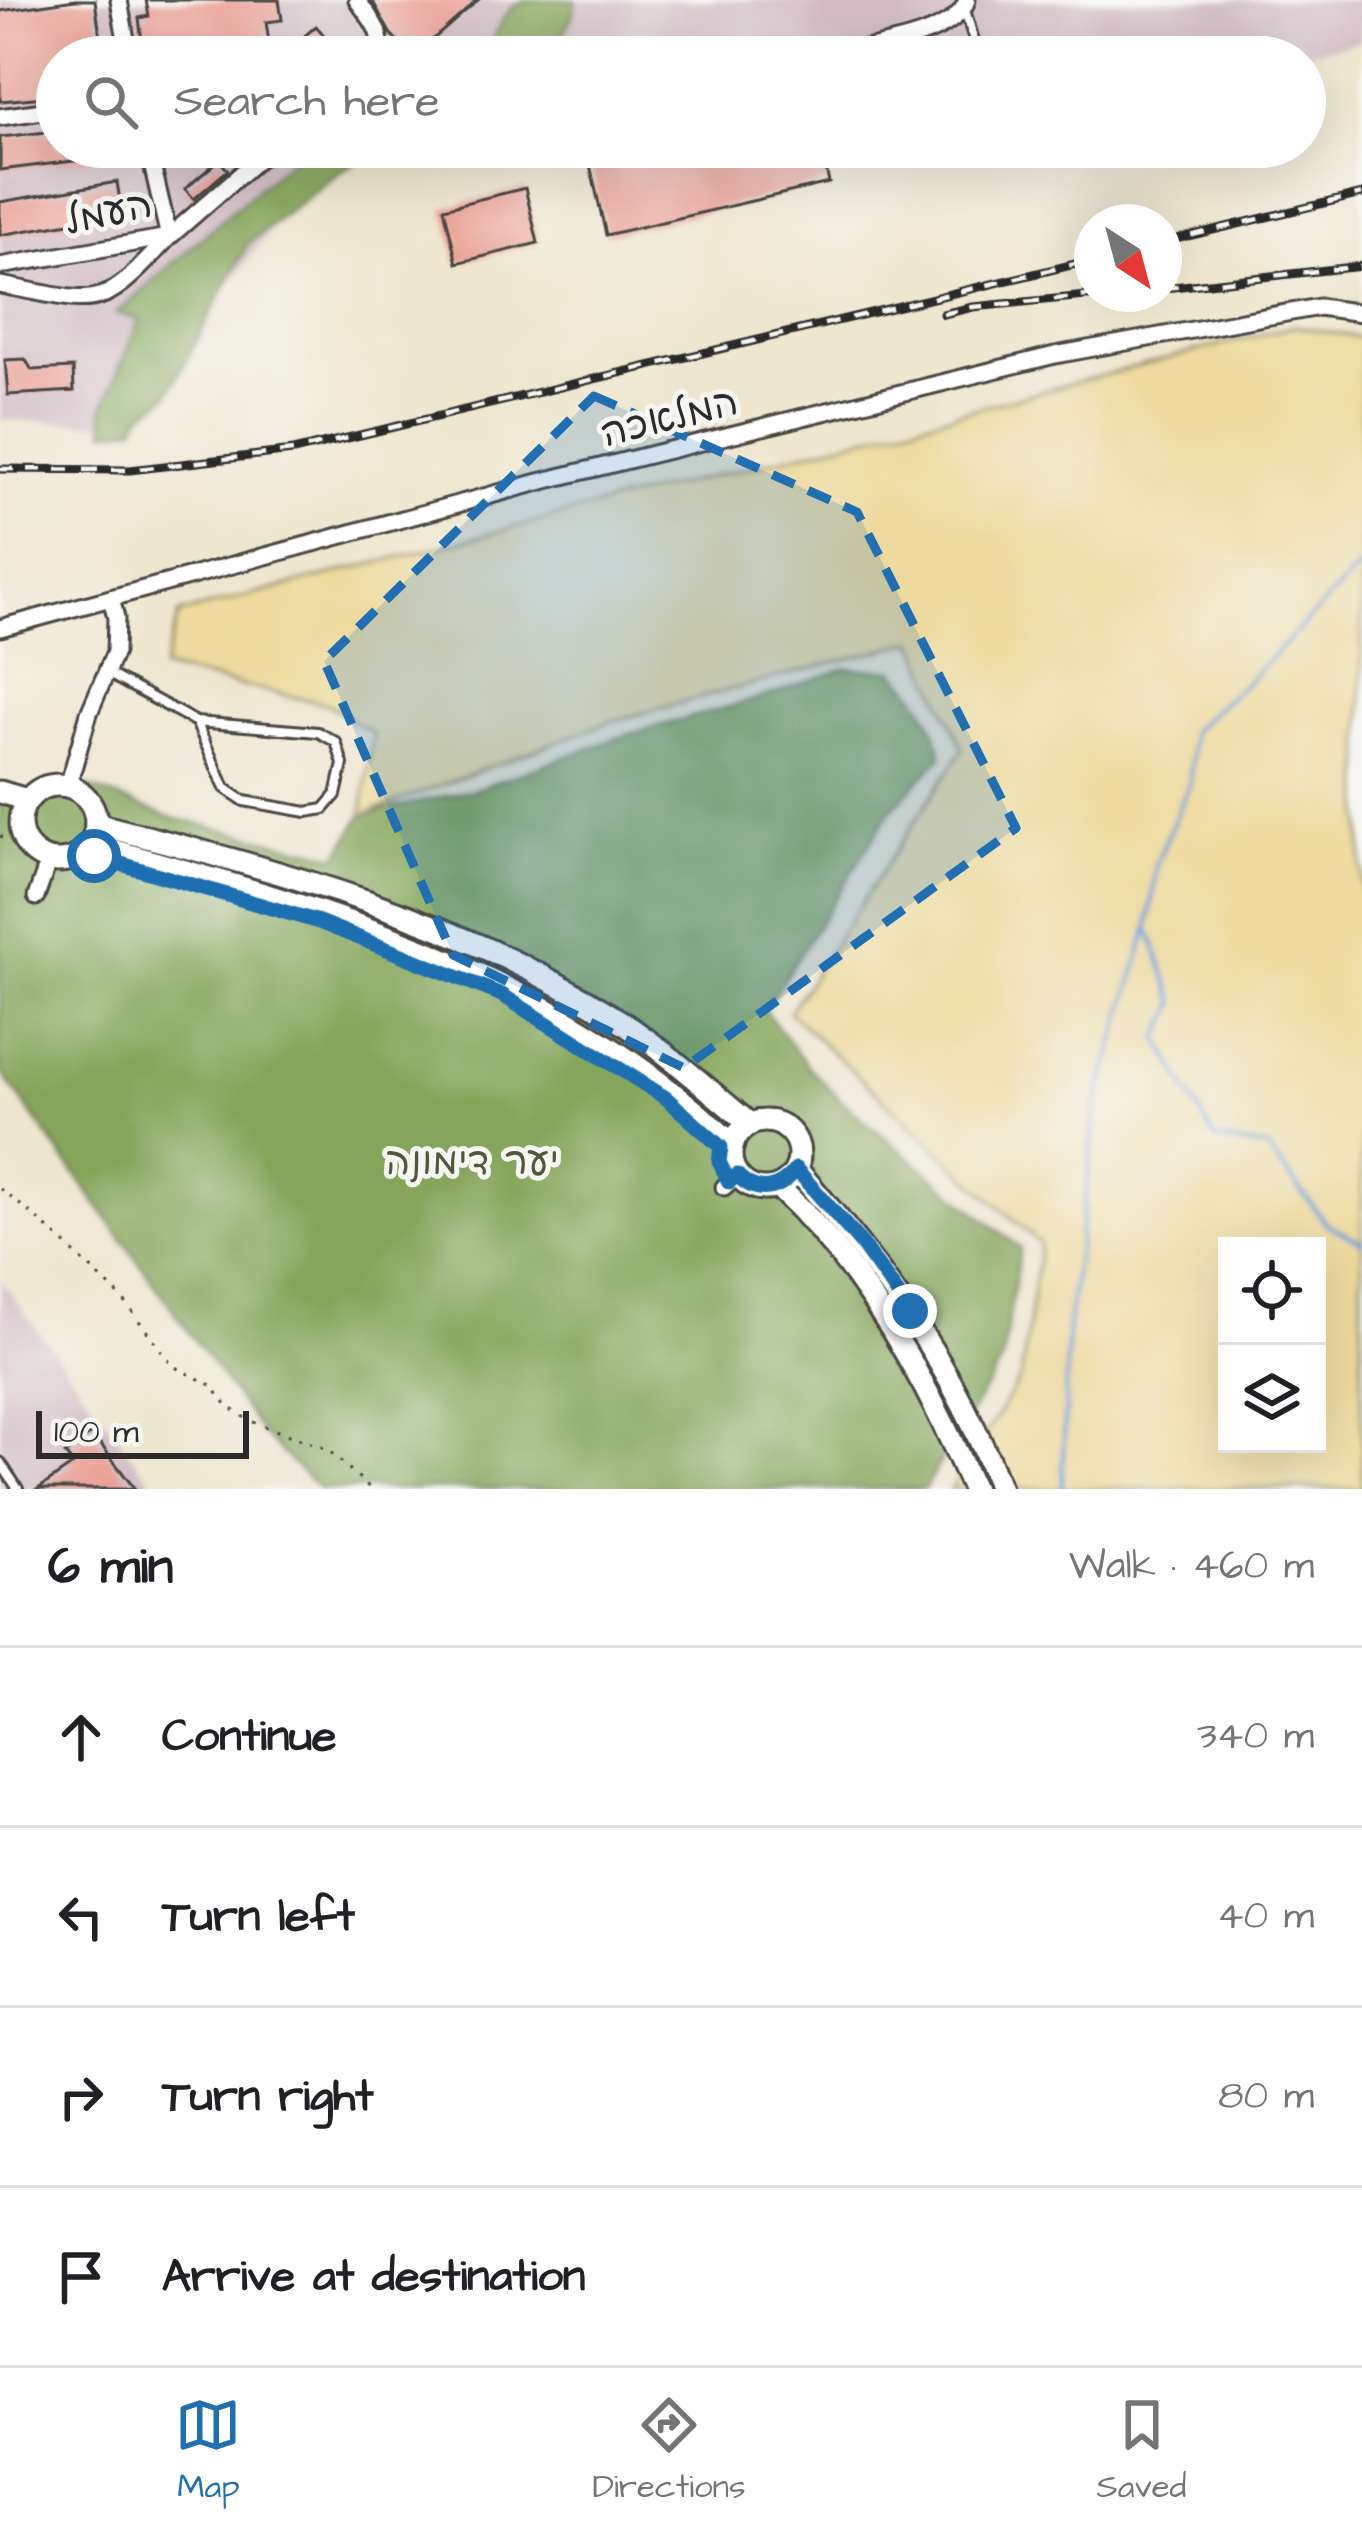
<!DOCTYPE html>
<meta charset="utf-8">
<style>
:root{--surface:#fff;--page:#f2f2f2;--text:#202124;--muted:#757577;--line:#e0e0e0;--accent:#1f6fb2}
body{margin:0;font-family:"Architects Daughter","Playpen Sans Hebrew",sans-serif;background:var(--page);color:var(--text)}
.controls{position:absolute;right:36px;bottom:36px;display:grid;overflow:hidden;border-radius:0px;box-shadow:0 12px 48px #0002}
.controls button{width:108px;height:108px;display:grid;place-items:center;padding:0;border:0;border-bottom:3px solid var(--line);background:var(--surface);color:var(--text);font:60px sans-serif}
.compass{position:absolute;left:1074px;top:204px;width:108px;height:108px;border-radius:50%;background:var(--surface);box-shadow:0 12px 48px #0002;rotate:144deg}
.scale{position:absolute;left:36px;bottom:30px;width:213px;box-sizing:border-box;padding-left:12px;border:6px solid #2b2b2b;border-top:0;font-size:33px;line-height:42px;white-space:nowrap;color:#2b2b2b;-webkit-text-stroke:9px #f6f6f2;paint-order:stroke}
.stop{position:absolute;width:36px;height:36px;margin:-27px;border:9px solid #1f6fb2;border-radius:50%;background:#fff}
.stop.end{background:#1f6fb2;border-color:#fff;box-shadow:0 3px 12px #0008}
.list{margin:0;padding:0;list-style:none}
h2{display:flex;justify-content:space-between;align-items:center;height:156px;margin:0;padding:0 48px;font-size:51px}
h2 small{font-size:39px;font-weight:400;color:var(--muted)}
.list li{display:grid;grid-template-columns:78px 1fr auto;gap:36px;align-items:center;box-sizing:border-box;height:180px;padding:0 48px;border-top:3px solid var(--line)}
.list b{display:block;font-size:45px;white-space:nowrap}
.list em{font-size:39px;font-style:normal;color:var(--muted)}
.icon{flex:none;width:66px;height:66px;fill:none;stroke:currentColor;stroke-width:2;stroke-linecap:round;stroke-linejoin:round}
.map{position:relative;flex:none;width:1362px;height:1489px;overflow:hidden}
.search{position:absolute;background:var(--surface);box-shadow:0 12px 48px #0002;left:36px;right:36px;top:36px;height:132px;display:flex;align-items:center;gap:30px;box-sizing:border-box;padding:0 42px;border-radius:66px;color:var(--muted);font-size:45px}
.sheet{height:876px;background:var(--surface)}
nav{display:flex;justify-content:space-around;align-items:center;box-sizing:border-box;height:168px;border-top:3px solid var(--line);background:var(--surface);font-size:33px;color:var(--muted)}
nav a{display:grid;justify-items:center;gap:6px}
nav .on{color:var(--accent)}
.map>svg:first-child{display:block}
</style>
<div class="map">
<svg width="1362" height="1489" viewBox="0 0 1362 1489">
<rect width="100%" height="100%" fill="#f6f6f2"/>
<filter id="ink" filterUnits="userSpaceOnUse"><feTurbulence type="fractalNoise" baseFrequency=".00833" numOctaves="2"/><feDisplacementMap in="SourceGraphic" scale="24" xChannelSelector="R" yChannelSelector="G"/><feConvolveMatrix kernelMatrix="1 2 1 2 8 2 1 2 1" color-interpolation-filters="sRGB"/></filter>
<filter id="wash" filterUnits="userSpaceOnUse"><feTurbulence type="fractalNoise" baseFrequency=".004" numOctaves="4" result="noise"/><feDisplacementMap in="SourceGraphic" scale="48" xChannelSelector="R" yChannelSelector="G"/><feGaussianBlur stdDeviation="2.7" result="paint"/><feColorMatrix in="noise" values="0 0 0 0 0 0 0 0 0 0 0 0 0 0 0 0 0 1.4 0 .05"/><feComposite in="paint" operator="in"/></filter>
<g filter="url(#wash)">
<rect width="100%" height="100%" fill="#eee6ce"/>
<g fill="#d2bdc5">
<path d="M0,0h1362v41l-78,16h-360l-6,-20 -95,20h-766v90h298l-35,20 -200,257 -120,-4z"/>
<path d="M0,1280l157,209h-157z"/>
</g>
<g fill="#84a55a" stroke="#586842" stroke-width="3">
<path d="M526,0h50c-4,22 -16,42 -32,57h-66c22,-18 18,-45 48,-57z"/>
<path d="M305,147h77l-40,23 -94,73 -80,152 -26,19 -7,13 -29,4 -3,-21 36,-90 -23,-7z"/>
<path d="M845,668l49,2c26,27 40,50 48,86l-50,53 -128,201 47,60 43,42 166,136 -18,113 -78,128h-605l-54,-52 -265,-367v-267l88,-16 81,30 169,39 24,-41 117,-27 144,-52 138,-38z"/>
</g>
<path fill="#eeda9e" stroke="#8c8264" stroke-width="3" fill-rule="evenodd" d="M1294,326l68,12v1151h-411l70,-112 19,-133 -251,-232 174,-263 -48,-108 -306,81 -247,93 11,-81 -46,-30 -165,-35 17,-55zM1227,1246h90v198h-90z"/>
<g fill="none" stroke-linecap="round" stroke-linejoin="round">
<g stroke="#699dd5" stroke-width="4.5">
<path d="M1150,931l26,73 -17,35 56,101 52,8 60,76 35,18"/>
<path d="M1062,1489l6,-165 29,-220 51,-176 9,-66 33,-79 2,-53 59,-52 111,-113"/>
</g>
</g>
<g id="blocks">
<g fill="#eba094">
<path d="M75,0h20l8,57h-46v39l-57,5v-90z"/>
<path d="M146,0h133l3,20 -16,2 4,27 -57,8h-69l-5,-39 10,-2z"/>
<path d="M372,0h106l-65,57 -23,-24z"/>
<path d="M316,26l27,31h-62l13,-12z"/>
<path d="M57,131v16h74v7l-131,16v-33z"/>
<path d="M586,147h235l8,36 -223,52z"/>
<path d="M219,160l9,10 -34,29 -9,-10z"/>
<path d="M117,182l5,32 -122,21v-33z"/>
<path d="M525,188l13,55 -81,20 -13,-55z"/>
<path d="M25,359l7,11 41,-2 1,23 -66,4 -3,-35z"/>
<path d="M92,1433l43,56h-97l35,-24 -8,-11z"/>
</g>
</g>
</g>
<g filter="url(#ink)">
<use href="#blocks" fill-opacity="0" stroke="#484743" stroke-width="3"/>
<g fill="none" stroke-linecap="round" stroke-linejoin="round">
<g stroke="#484743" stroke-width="14">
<g id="lane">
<path d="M965,10l14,47"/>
<path d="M107,673l89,49 122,10 18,10 7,22 -7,31 -12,14 -17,3 -63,-11 -19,-13 -29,-66"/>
<path d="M0,1462l18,27"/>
</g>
</g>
<g stroke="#484743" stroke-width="21">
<g id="street">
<path d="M119,0l10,57"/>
<path d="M357,0c12,17 32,37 18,57"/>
<path d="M826,57c37,-9 129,-18 141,-57"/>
<path d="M0,117l57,-8"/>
<path d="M0,266l169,-29 103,-90"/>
<path d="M0,285c100,18 97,31 169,-48l-21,-90"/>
<path d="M0,628l539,-146 516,-127 264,-48 43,6"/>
<path d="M68,786l21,-73 26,-61 1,-34 -5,-20"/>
<path d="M36,897l13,-37"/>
<path d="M724,1187l13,-12"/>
</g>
</g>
<g stroke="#484743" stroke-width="27">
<g id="secondary">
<circle cx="58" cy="823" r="38"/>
<path d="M0,792l27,8"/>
<path d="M96,824c182,46 364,94 524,197 46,30 88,69 130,103"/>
<path d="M89,844c241,67 457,125 644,301"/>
<circle cx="765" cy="1155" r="34"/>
<path d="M796,1169c85,97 159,199 204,320"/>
<path d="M778,1187c87,81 149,194 195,302"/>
</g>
</g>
<g stroke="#484743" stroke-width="3" stroke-dasharray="3 9" stroke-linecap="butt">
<path d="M0,836l11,4 24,25"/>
<path d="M61,871l24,-9"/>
<path d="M0,1189l36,28 86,81 51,68 38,19 16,20 21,15 79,29 44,40"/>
<path d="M738,1191l30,10"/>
</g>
<use href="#lane" stroke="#fff" stroke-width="8"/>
<use href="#street" stroke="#fff" stroke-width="15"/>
<use href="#secondary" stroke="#fff" stroke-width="21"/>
<g stroke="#2b2b2b" stroke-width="9">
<g id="rail">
<path d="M1164,242l198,-48"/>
<path d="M1164,288l198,-22"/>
<path d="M943,314l30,-7 134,-13"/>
<path d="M0,469l130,1 163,-19 799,-191"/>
</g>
</g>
<use href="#rail" stroke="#f6f6f2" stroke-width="4.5" stroke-dasharray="14" stroke-linecap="butt"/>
</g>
</g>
<g fill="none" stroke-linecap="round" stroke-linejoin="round" filter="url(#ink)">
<path stroke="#1f6fb2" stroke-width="15" d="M94,856l225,66 183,73 164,103 55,49 -2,15 10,20 8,-7c20,21 43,16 59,-6l64,73 50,69"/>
</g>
<path fill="#1f6fb2" fill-opacity="0.2" stroke="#1f6fb2" stroke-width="9" stroke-dasharray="24 15" stroke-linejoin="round" d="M594,396l263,116 159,316 -332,240 -231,-113 -129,-294z"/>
<g text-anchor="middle" stroke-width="10" stroke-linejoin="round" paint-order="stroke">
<g font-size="39" fill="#2b2b2b" stroke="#f6f6f2">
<text transform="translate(108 211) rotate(-12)" y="14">העמל</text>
<text transform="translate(669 416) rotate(-14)" y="14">המלאכה</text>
</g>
<g font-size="39" fill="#50573c" stroke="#f6f6f2">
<text x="472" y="1174">יער דימונה</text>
</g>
</g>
</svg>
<div class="controls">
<button><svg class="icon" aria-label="locate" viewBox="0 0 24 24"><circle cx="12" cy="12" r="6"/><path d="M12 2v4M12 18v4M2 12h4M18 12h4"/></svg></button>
<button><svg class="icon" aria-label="layers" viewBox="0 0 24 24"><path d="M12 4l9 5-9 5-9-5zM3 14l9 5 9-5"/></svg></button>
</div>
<svg class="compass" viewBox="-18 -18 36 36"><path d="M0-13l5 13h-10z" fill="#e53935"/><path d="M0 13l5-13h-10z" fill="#757577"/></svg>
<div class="scale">100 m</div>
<div class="stop" style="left:94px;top:856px"></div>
<div class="stop end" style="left:910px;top:1311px"></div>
<div class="search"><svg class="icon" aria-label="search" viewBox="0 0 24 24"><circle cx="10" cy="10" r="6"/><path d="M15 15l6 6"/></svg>Search here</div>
</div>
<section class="sheet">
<h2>6 min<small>Walk · 460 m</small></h2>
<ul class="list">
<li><svg class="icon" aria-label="ahead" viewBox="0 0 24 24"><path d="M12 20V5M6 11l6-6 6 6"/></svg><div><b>Continue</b></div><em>340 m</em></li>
<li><svg class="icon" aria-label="left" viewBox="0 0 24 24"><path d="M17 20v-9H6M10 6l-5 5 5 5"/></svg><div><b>Turn left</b></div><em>40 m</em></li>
<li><svg class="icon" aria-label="right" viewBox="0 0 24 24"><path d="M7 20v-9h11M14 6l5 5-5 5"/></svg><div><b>Turn right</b></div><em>80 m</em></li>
<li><svg class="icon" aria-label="arrive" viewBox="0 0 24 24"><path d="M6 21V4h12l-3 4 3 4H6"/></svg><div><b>Arrive at destination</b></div></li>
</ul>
</section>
<nav>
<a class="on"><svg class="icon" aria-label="map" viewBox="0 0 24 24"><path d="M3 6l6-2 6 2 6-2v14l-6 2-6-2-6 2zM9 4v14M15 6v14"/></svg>Map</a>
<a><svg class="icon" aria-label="directions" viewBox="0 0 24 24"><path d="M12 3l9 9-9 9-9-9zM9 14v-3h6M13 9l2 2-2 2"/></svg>Directions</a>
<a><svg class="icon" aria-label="saved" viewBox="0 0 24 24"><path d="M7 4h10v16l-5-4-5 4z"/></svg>Saved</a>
</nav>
